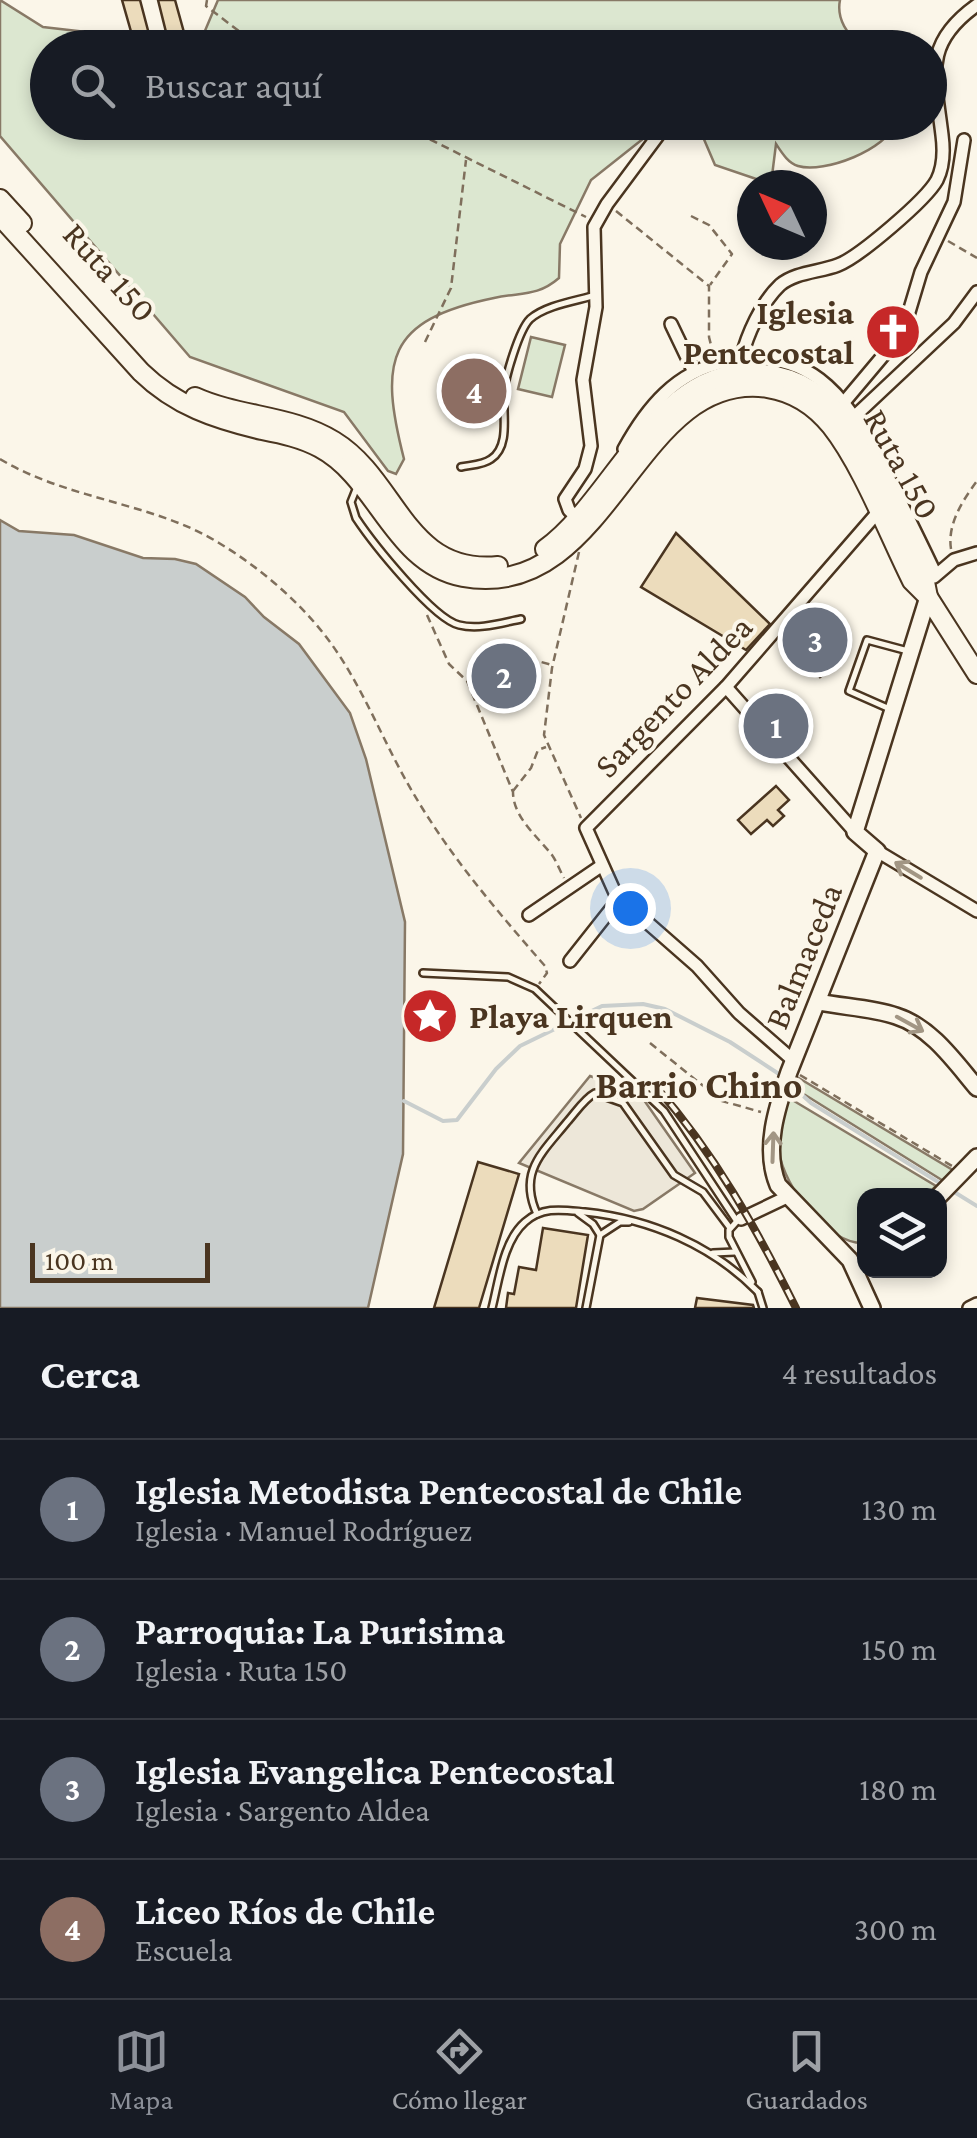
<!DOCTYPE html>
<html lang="es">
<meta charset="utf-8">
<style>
:root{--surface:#171b24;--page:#20242c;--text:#f1f3f6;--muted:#9ea1a6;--line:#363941;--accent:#8c9099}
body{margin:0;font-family:"Crimson Pro",serif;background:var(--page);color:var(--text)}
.controls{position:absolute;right:30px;bottom:30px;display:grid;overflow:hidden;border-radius:20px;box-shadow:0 5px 15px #0003}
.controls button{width:90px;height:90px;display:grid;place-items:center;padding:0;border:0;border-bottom:2px solid var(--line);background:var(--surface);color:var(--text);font:50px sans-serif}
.compass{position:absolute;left:737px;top:170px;width:90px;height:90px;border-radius:50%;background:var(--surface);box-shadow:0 5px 15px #0003;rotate:314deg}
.scale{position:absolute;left:30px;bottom:25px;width:180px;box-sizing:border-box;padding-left:10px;border:5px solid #4a3520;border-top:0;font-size:28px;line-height:35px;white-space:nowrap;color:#4a3520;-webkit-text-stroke:8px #fbf6e9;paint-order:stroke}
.you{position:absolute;left:630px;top:908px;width:35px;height:35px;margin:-25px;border:8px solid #fff;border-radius:50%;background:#1a73e8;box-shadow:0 0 0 15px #1a73e833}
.badge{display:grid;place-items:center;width:65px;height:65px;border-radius:50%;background:var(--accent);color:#fff;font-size:32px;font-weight:700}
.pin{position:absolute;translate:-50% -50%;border:5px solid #fff;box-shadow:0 2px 10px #0006}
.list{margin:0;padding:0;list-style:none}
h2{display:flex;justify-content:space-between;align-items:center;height:130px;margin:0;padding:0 40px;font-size:42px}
h2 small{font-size:32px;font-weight:400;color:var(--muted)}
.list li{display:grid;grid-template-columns:65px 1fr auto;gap:30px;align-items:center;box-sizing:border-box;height:140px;padding:0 40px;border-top:2px solid var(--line)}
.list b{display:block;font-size:38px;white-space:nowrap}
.list p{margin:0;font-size:32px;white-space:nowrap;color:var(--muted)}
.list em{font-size:32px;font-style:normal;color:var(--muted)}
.icon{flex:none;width:55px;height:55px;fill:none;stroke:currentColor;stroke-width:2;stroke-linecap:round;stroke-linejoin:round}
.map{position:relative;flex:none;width:977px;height:1308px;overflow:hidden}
.search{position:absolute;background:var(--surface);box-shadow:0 5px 15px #0003;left:30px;right:30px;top:30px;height:110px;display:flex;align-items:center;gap:25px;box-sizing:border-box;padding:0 35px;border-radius:55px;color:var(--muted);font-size:38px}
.sheet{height:690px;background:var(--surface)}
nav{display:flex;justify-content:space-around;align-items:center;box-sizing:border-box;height:140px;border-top:2px solid var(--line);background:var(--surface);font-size:28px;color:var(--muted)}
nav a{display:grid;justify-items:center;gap:5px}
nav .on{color:var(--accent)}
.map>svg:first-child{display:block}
</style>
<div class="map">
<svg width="977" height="1308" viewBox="0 0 977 1308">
<rect width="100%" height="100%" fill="#fbf6e9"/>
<g fill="#dce7d0" stroke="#887966" stroke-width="2.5">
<path d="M0,0l43,27 156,18 19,-45h622c-4,20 8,34 21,47l-813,1v74l615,1 -72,57 -31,64 -1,34c-22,19 -38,14 -65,20 -108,22 -115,63 -90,161l-8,15 -8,-3 -44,-59 -154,-55 -190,-221z"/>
<path d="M697,123h198c-7,26 -71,51 -97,43 -10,-3 -16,-13 -22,-22l-5,40 -56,-19z"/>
<path d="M531,337l34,8 -13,52 -34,-8z"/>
<path d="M797,1077l159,95 -11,10 -151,-94z"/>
<path d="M789,1098l147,88 -9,9 -63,1v47c-36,2 -80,-56 -85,-91 -3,-16 6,-38 10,-54z"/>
</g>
<path fill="#ede7d9" stroke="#887966" stroke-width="2.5" d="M590,1076l49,17 56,80 -52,36 -9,2 -115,-48z"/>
<path fill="#c9cecd" stroke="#887966" stroke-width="2.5" d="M0,520l19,11 55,4 69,23 32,1 21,5 49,33 19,20 35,27 51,69 16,46 39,163 -2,232 -35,154h-368z"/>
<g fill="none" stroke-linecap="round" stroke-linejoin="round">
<g stroke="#c9cecd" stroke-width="4">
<path d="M789,1083l22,20 132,82"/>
<path d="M404,1101l39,20 14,-1 39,-51 24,-23 82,-40 41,-2 22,5 65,33 52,34"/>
<path d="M951,1190l26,16"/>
</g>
</g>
<g fill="#ecdcbc" stroke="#4a3520" stroke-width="2.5">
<path d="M122,0h18l10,38 -16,4z"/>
<path d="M158,0h17l10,36 -17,4z"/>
<path d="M676,533l94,91 -24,26 -105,-63z"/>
<path d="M807,609l41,39 -11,16 -17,13 -36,-44z"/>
<path d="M776,786l13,14 -11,10 6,6 -11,10 -6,-6 -16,14 -13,-14z"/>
<path d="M478,1162l41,12 -40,134h-45z"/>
<path d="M543,1228l45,7 -12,73h-70l2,-15 6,1 5,-27 17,3z"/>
<path d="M697,1298l56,7 1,3h-59z"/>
</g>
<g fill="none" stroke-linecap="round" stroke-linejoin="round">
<g stroke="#4a3520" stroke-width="10">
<g id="lane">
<path d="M461,467c9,-2 22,-2 30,-8 20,-13 11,-47 13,-66 1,-16 15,-63 26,-74 16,-14 46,-18 66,-24"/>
<path d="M357,487l-6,15 5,16c16,24 77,101 103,107 20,5 42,-2 62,-6"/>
<path d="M892,710l-43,-19 18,-51 41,11"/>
<path d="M423,973l85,4 27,12 129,122 72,109"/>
<path d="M578,1213l15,11 7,11"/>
<path d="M537,1214c-19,-42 5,-61 30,-92 9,-10 17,-23 28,-29l28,10 51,72 29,17 27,36"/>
<path d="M739,1219l-10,11v7l23,45"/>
<path d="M713,1253l22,-1"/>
<path d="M758,1292l5,16"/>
<path d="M492,1308c7,-27 11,-67 33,-86 18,-16 38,-12 60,-10 65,7 127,33 173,80"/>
<path d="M586,1308l14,-73 20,-13h9"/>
</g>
</g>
<g stroke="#4a3520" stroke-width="16">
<g id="street">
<path d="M671,324l23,48"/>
<path d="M741,359c6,-24 20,-56 39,-74 15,-13 40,-13 58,-20 21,-8 88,-65 99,-85 7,-14 7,-30 5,-45 -7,-59 -20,-91 35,-130"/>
<path d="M845,401l58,-69 18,-60 33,-70 10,-62"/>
<path d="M856,415l98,-92 23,-31"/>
<path d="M624,449c23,-42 52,-77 100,-87 92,-20 129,45 164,115 16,32 32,64 47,96"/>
<path d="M579,520l-10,-10 -4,-11 20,-30 6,-23 -8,-66 13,-73 -2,-80 13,-23 61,-82"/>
<path d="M934,577l20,-17 23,-7"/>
<path d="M726,687l129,145"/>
<path d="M877,851l100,60"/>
<path d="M529,915l72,-49"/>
<path d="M570,961l49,-62"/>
<path d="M794,1061l-55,-48 -42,-47 -81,-71 -30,-67 140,-141 152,-175"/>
<path d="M741,1219l46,-22"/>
<path d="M969,1308l8,-4"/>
</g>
</g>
<g stroke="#4a3520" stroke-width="20">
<g id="secondary">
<path d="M819,1002c25,5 53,6 77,14 35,11 59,46 81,72"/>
<path d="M939,1196l38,-39"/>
<path d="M872,1308l-22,-48 -72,-75c-15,-36 -1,-78 11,-113l88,-221 -22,-19 73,-235"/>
</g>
</g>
<g stroke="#4a3520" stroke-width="22">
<g id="primary">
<path d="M0,199l22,24"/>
<path d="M0,216l141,156c35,34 74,47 121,58 20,4 40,8 58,18 58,31 73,116 143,129 148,27 171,-209 305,-189 25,4 47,18 63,38 31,39 58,109 81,155l16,16 49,77"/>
<path d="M195,397c44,20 97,18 139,44 64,39 71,134 164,125"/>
<path d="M545,549c71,-51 115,-189 219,-175 36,4 61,22 83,50l76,148 5,25"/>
</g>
</g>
<g stroke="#7f6f5c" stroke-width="2.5" stroke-dasharray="8 5" stroke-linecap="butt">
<path d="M207,0l-1,6 55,42"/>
<path d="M395,122l191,95"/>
<path d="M616,211l93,75v51l4,16"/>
<path d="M691,216l18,9 23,29 -22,31"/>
<path d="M948,241l29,17"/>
<path d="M425,342l26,-54 15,-128"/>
<path d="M0,459c68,41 155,44 219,84 40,24 80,58 108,95 35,46 56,104 85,153 37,64 85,120 133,175l2,7 -8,11"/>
<path d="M951,549c-4,-25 12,-49 26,-68"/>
<path d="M579,552l-27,116 -8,67 37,83"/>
<path d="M427,615l22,49 18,17 37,-5 37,-14 11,3"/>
<path d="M467,681l46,111c0,25 24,44 39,63 5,7 8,16 12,23"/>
<path d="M513,791l18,-23 7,-18 8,-3"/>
<path d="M650,1043l72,58 39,11"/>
<path d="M800,1075l152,91"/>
</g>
<use href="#lane" stroke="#fbf6e9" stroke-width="5"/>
<use href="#street" stroke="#fbf6e9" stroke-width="11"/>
<use href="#secondary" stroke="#fbf6e9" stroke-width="15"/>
<use href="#primary" stroke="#fbf6e9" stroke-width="18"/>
<g stroke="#4a3520" stroke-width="8">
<path id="rail" d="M656,1087c59,67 100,141 140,221"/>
</g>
<use href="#rail" stroke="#fbf6e9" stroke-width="4" stroke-dasharray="11" stroke-linecap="butt"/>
</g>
<defs><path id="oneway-shaft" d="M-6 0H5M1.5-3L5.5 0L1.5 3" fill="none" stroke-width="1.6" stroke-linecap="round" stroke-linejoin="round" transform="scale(2.5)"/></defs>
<g stroke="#a29684">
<use href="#oneway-shaft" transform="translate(908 870) rotate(-149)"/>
<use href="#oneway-shaft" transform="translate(910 1024) rotate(29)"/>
<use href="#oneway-shaft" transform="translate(773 1147) rotate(-88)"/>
</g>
<defs>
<g id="church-disc" transform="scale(2.875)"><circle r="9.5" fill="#c62828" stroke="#fbf6e9"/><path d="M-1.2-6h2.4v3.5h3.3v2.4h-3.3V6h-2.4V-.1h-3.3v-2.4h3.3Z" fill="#fff"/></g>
<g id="sight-disc" transform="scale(2.875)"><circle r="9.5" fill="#c62828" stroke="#fbf6e9"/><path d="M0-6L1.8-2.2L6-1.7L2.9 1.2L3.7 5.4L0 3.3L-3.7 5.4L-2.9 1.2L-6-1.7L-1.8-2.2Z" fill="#fff"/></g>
</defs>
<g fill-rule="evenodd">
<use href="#church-disc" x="893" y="332"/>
<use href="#sight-disc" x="430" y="1016"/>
</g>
<g text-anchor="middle" stroke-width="8" stroke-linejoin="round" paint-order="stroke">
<g font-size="35" fill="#4a3520" stroke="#fbf6e9">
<text transform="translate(110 272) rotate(48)" y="12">Ruta 150</text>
<text transform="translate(902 464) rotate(61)" y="12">Ruta 150</text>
<text transform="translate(673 696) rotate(-46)" y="12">Sargento Aldea</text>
<text transform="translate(803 956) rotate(-68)" y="12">Balmaceda</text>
</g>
<g font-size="35" font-weight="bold" fill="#4a3520" stroke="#fbf6e9" text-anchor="end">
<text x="854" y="324">Iglesia<tspan x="854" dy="40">Pentecostal</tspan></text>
<text x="469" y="1028" text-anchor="start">Playa Lirquen</text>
</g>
<g font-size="38" font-weight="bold" fill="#4a3520" stroke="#fbf6e9">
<text x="699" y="1098">Barrio Chino</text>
</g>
</g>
</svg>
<div class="controls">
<button><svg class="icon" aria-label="layers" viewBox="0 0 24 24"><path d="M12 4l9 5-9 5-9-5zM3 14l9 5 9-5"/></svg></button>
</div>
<svg class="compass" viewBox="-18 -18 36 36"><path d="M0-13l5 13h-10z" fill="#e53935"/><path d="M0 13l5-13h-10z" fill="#9ea1a6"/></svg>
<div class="scale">100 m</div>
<div class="you"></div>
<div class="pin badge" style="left:776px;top:726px;background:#6b7280">1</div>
<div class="pin badge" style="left:504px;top:676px;background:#6b7280">2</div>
<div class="pin badge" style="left:815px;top:640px;background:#6b7280">3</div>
<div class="pin badge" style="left:474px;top:391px;background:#8d6e63">4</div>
<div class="search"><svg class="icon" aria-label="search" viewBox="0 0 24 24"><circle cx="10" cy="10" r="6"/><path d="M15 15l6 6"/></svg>Buscar aquí</div>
</div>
<section class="sheet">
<h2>Cerca<small>4 resultados</small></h2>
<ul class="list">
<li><span class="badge" style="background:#6b7280">1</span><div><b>Iglesia Metodista Pentecostal de Chile</b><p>Iglesia · Manuel Rodríguez</p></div><em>130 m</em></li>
<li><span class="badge" style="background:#6b7280">2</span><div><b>Parroquia: La Purisima</b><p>Iglesia · Ruta 150</p></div><em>150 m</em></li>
<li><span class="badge" style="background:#6b7280">3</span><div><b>Iglesia Evangelica Pentecostal</b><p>Iglesia · Sargento Aldea</p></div><em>180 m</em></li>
<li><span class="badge" style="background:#8d6e63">4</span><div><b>Liceo Ríos de Chile</b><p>Escuela</p></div><em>300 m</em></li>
</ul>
</section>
<nav>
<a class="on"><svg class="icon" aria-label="map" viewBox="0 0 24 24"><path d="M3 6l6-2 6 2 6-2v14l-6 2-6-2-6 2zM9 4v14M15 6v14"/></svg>Mapa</a>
<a><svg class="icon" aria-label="directions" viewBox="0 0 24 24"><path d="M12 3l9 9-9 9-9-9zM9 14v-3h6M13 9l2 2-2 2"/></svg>Cómo llegar</a>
<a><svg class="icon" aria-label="saved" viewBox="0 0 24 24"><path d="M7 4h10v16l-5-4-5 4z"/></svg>Guardados</a>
</nav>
